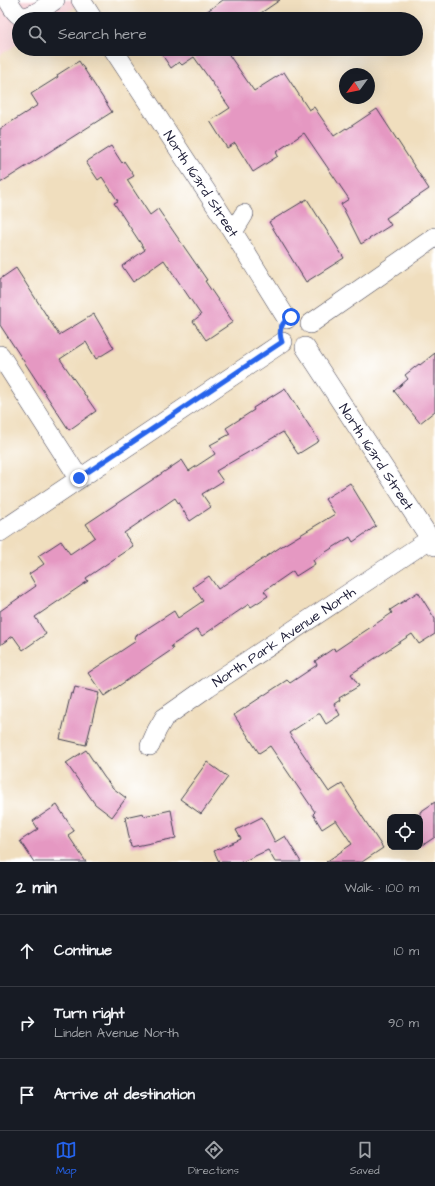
<!DOCTYPE html>
<meta charset="utf-8">
<style>
:root{--surface:#171b24;--page:#20242c;--text:#f1f3f6;--muted:#9ea1a6;--line:#363941;--accent:#2563eb}
body{margin:0;font-family:"Architects Daughter",sans-serif;background:var(--page);color:var(--text)}
.controls{position:absolute;right:12px;bottom:12px;display:grid;overflow:hidden;border-radius:8px;box-shadow:0 4px 16px #0002}
.controls button{width:36px;height:36px;display:grid;place-items:center;padding:0;border:0;border-bottom:1px solid var(--line);background:var(--surface);color:var(--text);font:20px sans-serif}
.compass{position:absolute;left:339px;top:68px;width:36px;height:36px;border-radius:50%;background:var(--surface);box-shadow:0 4px 16px #0002;rotate:237deg}
.stop{position:absolute;width:12px;height:12px;margin:-9px;border:3px solid #2563eb;border-radius:50%;background:#fff}
.stop.end{background:#2563eb;border-color:#fff;box-shadow:0 1px 4px #0008}
.list{margin:0;padding:0;list-style:none}
h2{display:flex;justify-content:space-between;align-items:center;height:52px;margin:0;padding:0 16px;font-size:17px}
h2 small{font-size:13px;font-weight:400;color:var(--muted)}
.list li{display:grid;grid-template-columns:26px 1fr auto;gap:12px;align-items:center;box-sizing:border-box;height:72px;padding:0 16px;border-top:1px solid var(--line)}
.list b{display:block;font-size:15px;white-space:nowrap}
.list p{margin:0;font-size:13px;white-space:nowrap;color:var(--muted)}
.list em{font-size:13px;font-style:normal;color:var(--muted)}
.icon{flex:none;width:22px;height:22px;fill:none;stroke:currentColor;stroke-width:2;stroke-linecap:round;stroke-linejoin:round}
.map{position:relative;flex:none;width:435px;height:862px;overflow:hidden}
.search{position:absolute;background:var(--surface);box-shadow:0 4px 16px #0002;left:12px;right:12px;top:12px;height:44px;display:flex;align-items:center;gap:10px;box-sizing:border-box;padding:0 14px;border-radius:22px;color:var(--muted);font-size:15px}
.sheet{height:268px;background:var(--surface)}
nav{display:flex;justify-content:space-around;align-items:center;box-sizing:border-box;height:56px;border-top:1px solid var(--line);background:var(--surface);font-size:11px;color:var(--muted)}
nav a{display:grid;justify-items:center;gap:2px}
nav .on{color:var(--accent)}
.map>svg:first-child{display:block}
</style>
<div class="map">
<svg width="435" height="862" viewBox="0 0 435 862">
<rect width="100%" height="100%" fill="#fff"/>
<filter id="ink" filterUnits="userSpaceOnUse"><feTurbulence type="fractalNoise" baseFrequency=".025" numOctaves="2"/><feDisplacementMap in="SourceGraphic" scale="8" xChannelSelector="R" yChannelSelector="G"/><feConvolveMatrix kernelMatrix="1 2 1 2 8 2 1 2 1" color-interpolation-filters="sRGB"/></filter>
<filter id="wash" filterUnits="userSpaceOnUse"><feTurbulence type="fractalNoise" baseFrequency=".012" numOctaves="4" result="noise"/><feDisplacementMap in="SourceGraphic" scale="16" xChannelSelector="R" yChannelSelector="G"/><feGaussianBlur stdDeviation="0.9" result="paint"/><feColorMatrix in="noise" values="0 0 0 0 0 0 0 0 0 0 0 0 0 0 0 0 0 1.4 0 .05"/><feComposite in="paint" operator="in"/></filter>
<g filter="url(#wash)">
<rect width="100%" height="100%" fill="#f0debe"/>
<path fill="#f7cfd5" d="M0,0h86l-30,19h-37v24l-19,12z"/>
<g id="blocks">
<g fill="#e598c2">
<path d="M223,0h57l-28,19h-56z"/>
<path d="M158,49h67l29,42 30,-19 25,38 5,-3 20,29 12,-8 1,1 30,-20 52,80 -43,29 5,7 -30,19 -20,-40 8,-5 -45,-66 -28,19 2,4 -25,16 -18,-29 -8,5 -17,-27 20,-13 -36,-51 -12,8 -3,-3 -8,6z"/>
<path d="M79,61l33,51 -112,71v-54l38,-24 -7,-11 27,-17 -1,-2z"/>
<path d="M111,146l11,17 2,-2 10,15 -7,4 23,35 8,-6 49,71 -2,1 28,41 -27,18 -13,-19 8,-6 -37,-55 -31,22 -11,-16 23,-16 -31,-47 4,-2 -16,-24 -4,3 -12,-18z"/>
<path d="M307,199l37,59 -38,24 -37,-60z"/>
<path d="M16,268l43,67 35,-21 20,34 -18,11 -10,-17 -26,17 36,52 -27,19 -69,-105v-46z"/>
<path d="M435,353v58l-15,12 -26,-32 14,-12 -3,-4 14,-11 1,1z"/>
<path d="M285,388l34,53 -21,13 -15,-22 -67,39 7,10 -21,13 9,13 -21,14 -15,-23 -51,35 9,13 -47,32 2,3 -53,36 11,17 -23,16 -10,-14 -13,9v-34l36,-25 -7,-12 15,-10 -6,-8 23,-15 9,13 25,-17 -9,-13 96,-64 7,11 26,-17 -5,-9 20,-11 -4,-6 28,-18 -1,-2z"/>
<path d="M350,483l26,43 -23,16 -3,-5 -37,23 2,4 -19,12 -3,-5 -29,20 4,5 -17,11 -2,-3 -47,32 -5,-7 -26,17 2,3 -69,47 -16,-23 48,-32 -2,-4 40,-26 4,7 25,-17 -10,-14 16,-11 9,13 64,-43 53,-32 -10,-15z"/>
<path d="M418,592l17,27v15l-16,10 -7,-10 -61,40 8,12 -20,12 1,2 -6,4 6,11 -14,9 -6,-10h-2l-29,19 40,59 13,-8 15,23h-1l27,41 -21,14h-36l26,-18 -16,-24 -14,9 -9,-15 2,-2 -45,-66 -11,7 -25,-38 53,-35 3,3 27,-18 -2,-4 19,-13 1,3 57,-38 -2,-3z"/>
<path d="M75,687l24,6 -13,52 -26,-6 11,-46 2,1z"/>
<path d="M86,750l18,27 9,11 13,10 -14,19 -17,-13 -29,-41z"/>
<path d="M207,762l21,15 -27,37 -21,-15z"/>
<path d="M435,802v35l-15,10v-35z"/>
<path d="M57,805l17,26 -6,4 18,27h-52l-14,-21 18,-12 -5,-8z"/>
<path d="M171,810l5,28 -45,9 -6,-30 18,-4 1,3z"/>
<path d="M262,817l13,25 10,-6 16,26h-26l-7,-12 -26,12h-23l-5,-11 27,-12 -5,-9z"/>
</g>
</g>
</g>
<g filter="url(#ink)">
<use href="#blocks" fill-opacity="0" stroke="#413e4f" stroke-width="1"/>
<g fill="none" stroke-linecap="round" stroke-linejoin="round">
<g stroke="#413e4f" stroke-width="20">
<g id="minor">
<path d="M8,0c3,5 6,12 11,15 9,7 28,-10 36,-15"/>
<path d="M81,0l12,19"/>
<path id="s1" d="M113,49l120,183 54,87"/>
<path d="M233,232l11,-18"/>
<path d="M310,324l125,-87"/>
<path id="s2" d="M305,347l130,199"/>
<path d="M0,355l79,123"/>
<path d="M0,532l283,-190"/>
<path id="s3" d="M150,746l7,-16 7,-12 44,-31 222,-148"/>
</g>
</g>
<use href="#minor" stroke="#fff" stroke-width="19"/>
</g>
</g>
<g fill="none" stroke-linecap="round" stroke-linejoin="round" filter="url(#ink)">
<path stroke="#2563eb" stroke-width="5" d="M79,478l203,-136c-4,-11 -1,-20 9,-25"/>
</g>
<g text-anchor="middle" stroke-width="3.5" stroke-linejoin="round" paint-order="stroke">
<g font-size="14" fill="#22223b" stroke="#fff">
<text dy="5" stroke="none"><textPath href="#s1" startOffset="161">North 163rd Street</textPath></text>
<text dy="5" stroke="none"><textPath href="#s2" startOffset="131">North 163rd Street</textPath></text>
<text dy="5" stroke="none"><textPath href="#s3" startOffset="176">North Park Avenue North</textPath></text>
</g>
</g>
</svg>
<div class="controls">
<button><svg class="icon" aria-label="locate" viewBox="0 0 24 24"><circle cx="12" cy="12" r="6"/><path d="M12 2v4M12 18v4M2 12h4M18 12h4"/></svg></button>
</div>
<svg class="compass" viewBox="-18 -18 36 36"><path d="M0-13l5 13h-10z" fill="#e53935"/><path d="M0 13l5-13h-10z" fill="#9ea1a6"/></svg>
<div class="stop" style="left:291px;top:317px"></div>
<div class="stop end" style="left:79px;top:478px"></div>
<div class="search"><svg class="icon" aria-label="search" viewBox="0 0 24 24"><circle cx="10" cy="10" r="6"/><path d="M15 15l6 6"/></svg>Search here</div>
</div>
<section class="sheet">
<h2>2 min<small>Walk · 100 m</small></h2>
<ul class="list">
<li><svg class="icon" aria-label="ahead" viewBox="0 0 24 24"><path d="M12 20V5M6 11l6-6 6 6"/></svg><div><b>Continue</b></div><em>10 m</em></li>
<li><svg class="icon" aria-label="right" viewBox="0 0 24 24"><path d="M7 20v-9h11M14 6l5 5-5 5"/></svg><div><b>Turn right</b><p>Linden Avenue North</p></div><em>90 m</em></li>
<li><svg class="icon" aria-label="arrive" viewBox="0 0 24 24"><path d="M6 21V4h12l-3 4 3 4H6"/></svg><div><b>Arrive at destination</b></div></li>
</ul>
</section>
<nav>
<a class="on"><svg class="icon" aria-label="map" viewBox="0 0 24 24"><path d="M3 6l6-2 6 2 6-2v14l-6 2-6-2-6 2zM9 4v14M15 6v14"/></svg>Map</a>
<a><svg class="icon" aria-label="directions" viewBox="0 0 24 24"><path d="M12 3l9 9-9 9-9-9zM9 14v-3h6M13 9l2 2-2 2"/></svg>Directions</a>
<a><svg class="icon" aria-label="saved" viewBox="0 0 24 24"><path d="M7 4h10v16l-5-4-5 4z"/></svg>Saved</a>
</nav>
